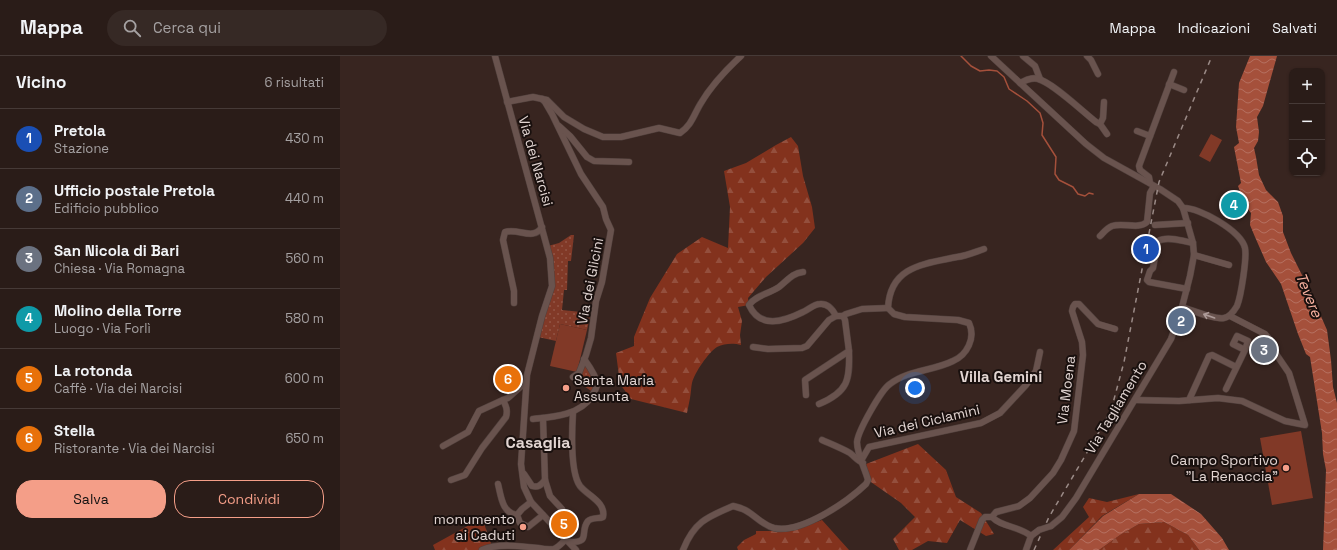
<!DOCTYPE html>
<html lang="it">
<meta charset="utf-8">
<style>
:root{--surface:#2a1c18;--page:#362925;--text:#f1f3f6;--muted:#a5a1a2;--line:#463a37;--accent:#f49e88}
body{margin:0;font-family:"Space Grotesk",sans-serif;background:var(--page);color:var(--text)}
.controls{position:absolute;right:12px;top:12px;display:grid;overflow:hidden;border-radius:8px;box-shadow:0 1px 3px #0004}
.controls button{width:36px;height:36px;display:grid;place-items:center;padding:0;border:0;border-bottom:1px solid var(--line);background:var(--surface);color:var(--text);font:20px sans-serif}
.you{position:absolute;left:575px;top:332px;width:14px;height:14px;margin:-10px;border:3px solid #fff;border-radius:50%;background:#1a73e8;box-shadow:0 0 0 6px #1a73e833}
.badge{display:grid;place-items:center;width:26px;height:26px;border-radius:50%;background:var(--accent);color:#fff;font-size:13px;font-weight:700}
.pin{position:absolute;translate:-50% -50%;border:2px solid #fff;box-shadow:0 1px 4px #0006}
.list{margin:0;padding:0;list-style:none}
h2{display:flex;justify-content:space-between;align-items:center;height:52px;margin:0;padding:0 16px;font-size:17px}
h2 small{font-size:13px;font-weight:400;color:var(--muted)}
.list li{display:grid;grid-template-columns:26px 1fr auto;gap:12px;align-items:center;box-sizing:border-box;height:60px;padding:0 16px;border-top:1px solid var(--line)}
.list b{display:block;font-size:15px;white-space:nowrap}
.list p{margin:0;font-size:13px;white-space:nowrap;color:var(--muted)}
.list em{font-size:13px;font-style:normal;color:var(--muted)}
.actions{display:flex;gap:8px;padding:12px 16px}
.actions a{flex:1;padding:9px 0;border:1px solid var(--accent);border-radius:16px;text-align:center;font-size:14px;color:var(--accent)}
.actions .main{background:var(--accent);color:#111}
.icon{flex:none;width:22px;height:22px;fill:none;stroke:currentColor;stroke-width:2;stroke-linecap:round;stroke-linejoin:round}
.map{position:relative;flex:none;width:997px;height:494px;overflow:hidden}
header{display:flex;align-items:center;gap:24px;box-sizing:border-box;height:56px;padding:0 20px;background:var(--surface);border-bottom:1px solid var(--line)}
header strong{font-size:19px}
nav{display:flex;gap:22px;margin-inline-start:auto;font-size:14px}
.search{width:280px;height:36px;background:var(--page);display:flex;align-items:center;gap:10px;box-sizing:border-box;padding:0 14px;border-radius:22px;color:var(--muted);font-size:15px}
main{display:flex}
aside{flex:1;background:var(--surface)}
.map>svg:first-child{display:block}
</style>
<header>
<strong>Mappa</strong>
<div class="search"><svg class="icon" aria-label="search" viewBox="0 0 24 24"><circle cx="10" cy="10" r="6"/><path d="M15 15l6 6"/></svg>Cerca qui</div>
<nav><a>Mappa</a><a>Indicazioni</a><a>Salvati</a></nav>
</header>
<main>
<aside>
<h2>Vicino<small>6 risultati</small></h2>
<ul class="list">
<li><span class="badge" style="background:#1a4fb4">1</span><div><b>Pretola</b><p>Stazione</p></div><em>430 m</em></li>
<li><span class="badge" style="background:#5c6f8a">2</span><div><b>Ufficio postale Pretola</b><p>Edificio pubblico</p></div><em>440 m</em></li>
<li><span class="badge" style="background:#6b7280">3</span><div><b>San Nicola di Bari</b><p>Chiesa · Via Romagna</p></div><em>560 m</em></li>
<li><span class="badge" style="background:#0f9aa8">4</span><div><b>Molino della Torre</b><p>Luogo · Via Forlì</p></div><em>580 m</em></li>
<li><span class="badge" style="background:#e8710a">5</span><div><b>La rotonda</b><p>Caffè · Via dei Narcisi</p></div><em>600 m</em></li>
<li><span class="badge" style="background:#e8710a">6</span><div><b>Stella</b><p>Ristorante · Via dei Narcisi</p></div><em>650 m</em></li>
</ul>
<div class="actions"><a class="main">Salva</a><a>Condividi</a></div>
</aside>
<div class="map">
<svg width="997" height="494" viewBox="0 0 997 494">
<defs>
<pattern id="forest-firs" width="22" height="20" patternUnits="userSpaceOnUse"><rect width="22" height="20" fill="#83321d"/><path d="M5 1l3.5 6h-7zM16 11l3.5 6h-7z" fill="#944f3d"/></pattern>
<pattern id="garden-dots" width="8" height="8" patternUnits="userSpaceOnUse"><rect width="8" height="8" fill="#813927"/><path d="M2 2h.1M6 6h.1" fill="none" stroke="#935545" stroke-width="1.8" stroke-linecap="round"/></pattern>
<pattern id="water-waves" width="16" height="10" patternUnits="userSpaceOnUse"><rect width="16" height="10" fill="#a5503b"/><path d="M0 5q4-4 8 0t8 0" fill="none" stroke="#b57060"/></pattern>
</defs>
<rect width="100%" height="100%" fill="#382520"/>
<g fill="url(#forest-firs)">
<path d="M451,81l7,9 5,30 9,31 3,21 -12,15 -37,34 -18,21 1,7 -11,2 4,14 -2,14 1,10c-7,-2 -16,-2 -24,2 -9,6 -22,25 -25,36 -1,4 -1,10 -2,15 -1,5 -2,10 -3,15l-56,-14 -11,-15 -4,-31 18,-7v-9l16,-39 27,-44 25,-17 26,11 2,-41 -6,-36 22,-8 30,-18z"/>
<path d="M578,388l28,26 10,27 25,16 13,21 -8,2 -26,-16 -13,23 -19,-2 -16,9h-13l-6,-11 22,-22 -14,-14 -33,-23 -2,-16z"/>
<path d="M799,438l-37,22 -33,34h-16l36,-33 -6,-10 6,-9 18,4z"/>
<path d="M142,462l10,28 -10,4h-47l-2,-5z"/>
<path d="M482,464l27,30h-111l-1,-3 7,-7 12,-6v-3h25l21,-4z"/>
<path d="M824,466l24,13 11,15h-100l21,-15 19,-11z"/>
</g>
<g fill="#813927">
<path d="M871,78l11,6 -12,22 -11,-6z"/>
<path d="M220,268l27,6 -10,42 -27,-6z"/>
<path d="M961,375l12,67 -41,7 -12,-67z"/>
</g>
<g fill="url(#garden-dots)">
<path d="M231,179h3l-3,26h-3l-1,29h-3l-2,20 19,2 9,4 -3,14 -27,-6 -4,17 -18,-4 14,-51 -4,-40 11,-3z"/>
<path d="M244,303l12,18 -2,16 -13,-9 -5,-8z"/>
</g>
<g fill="url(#water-waves)">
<path d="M910,0h27l-14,50 -6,11 2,15 -1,9 -4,7 2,9 3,18 7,15 12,12 5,14v16l8,21 18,36 18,41 4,30 2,27 4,16v147h-14l3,-80 -3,-16 -1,-21 -12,-76 -4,-3 -8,-20 -17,-50 -15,-22 -11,-25 -5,-12 1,-12 -4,-5 1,-3 -6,-8 -4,-11 3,-3 -7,-36 5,-4 -3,-16 3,-44z"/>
<path d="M799,438h32l30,20 21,24 7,12h-30l-11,-15 -24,-13 -25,2 -19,11 -21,15h-30l34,-34z"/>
</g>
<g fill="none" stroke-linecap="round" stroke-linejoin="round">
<path stroke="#a5503b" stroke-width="1.5" d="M621,0l10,10 9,5 9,-1 8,1 7,6 5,12 18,12 13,12 3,10 -1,12 14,22 -1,17 4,6 14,7 5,7 7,2 4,-3 4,1"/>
<g stroke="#51413d" stroke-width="7">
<g id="minor">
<path d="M155,0l55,202 2,28 -10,30 -15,59 -6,89 3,23 7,15 45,48"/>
<path d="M651,0l95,88 18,14 56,31 18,12 5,7 10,35 1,12 -4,21 -8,31 -11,32 -95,159 -14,19 -11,9"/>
<path d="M683,0l12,10 5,13"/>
<path d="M747,0l4,4 7,14"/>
<path d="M680,27c6,-3 12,-6 18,-4 14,3 45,33 58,43l4,2 7,10"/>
<path d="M829,28l15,6"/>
<path d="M202,43l3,3 7,12 29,60 22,33 3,12 5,11 -9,52 -6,19 -5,37 -5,17 -7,18 -6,4"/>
<path d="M167,46l26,-5 14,3 17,17 20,12 19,8h18l38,-9 21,5c12,-8 14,-19 21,-30 10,-17 26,-34 40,-47"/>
<path d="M760,68l3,-6 1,-16"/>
<path d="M219,70l11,10 17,21 7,4 35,1"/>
<path d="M797,75l13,5"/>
<path d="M810,127l-1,-6 -9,-7 -1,-4 35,-94"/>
<path d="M815,169l33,-2"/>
<path d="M760,180c4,-4 7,-8 12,-10 11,-4 26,4 35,-4l3,-29 4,-7"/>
<path d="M854,199l35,10"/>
<path d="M463,216c-11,1 -16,9 -24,15 -10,7 -23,8 -30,18 11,24 34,17 54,7 5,-2 11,-8 17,-8 8,-1 13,6 16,12"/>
<path d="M847,233l-38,-7 -2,-2 3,-9 3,-3 5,-27c9,-5 25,0 35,2"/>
<path d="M174,247v-12l-11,-51 2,-8c14,-4 28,9 37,-5"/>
<path d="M842,251c10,3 32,13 42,11 6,-1 10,-7 13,-12 4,-10 10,-48 8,-58 -4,-17 -46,-41 -62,-40"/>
<path d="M897,280l11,5 -3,9 -12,-6z"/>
<path d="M413,291l15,2 34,-1 5,-2 22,-26 7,-4h7l3,-2 16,-5 26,-1"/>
<path d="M886,333l19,-39"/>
<path d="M466,339l-1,-15 44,-29 -4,-31 -2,-4"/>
<path d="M795,344l44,1 39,-3 24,3 43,20 20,4 -16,-52 -15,-22 -3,-10 -6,-7 -35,-18"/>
<path d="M849,344l20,-44 3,-1 24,12"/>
<path d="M479,348c29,-12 31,-24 30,-53"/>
<path d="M203,362l2,62 5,16 12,13"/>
<path d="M193,363c21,-2 47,-4 59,-23 2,-4 5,-8 5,-12 -1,-9 -8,-18 -13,-25"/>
<path d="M482,384c9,4 19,8 28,13 5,4 8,8 13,10"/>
<path d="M103,390l25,-14 11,-21 24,-11"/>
<path d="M522,403l7,-12 112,-24 19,-10 26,-28 10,-14 4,-19"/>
<path d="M184,418l8,12c6,2 9,-1 13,-6"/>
<path d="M111,424l14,-5 17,-27 24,-31c2,-7 0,-11 -3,-17l5,-2 18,-16"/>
<path d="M158,428c3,12 4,29 19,31"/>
<path d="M191,446l-9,7 -5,6 3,8 8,4 15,-12"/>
<path d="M691,480c-12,-10 -30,-9 -39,-19l4,-5 23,-6 11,-8 23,-25 8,-13 13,-29 9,-76 -1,-13 -10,-31 1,-4 2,-3h4l19,20 17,5"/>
<path d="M229,486c23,1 10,-10 19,-21 4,-4 11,-2 15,-4 3,-15 -15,-21 -23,-31 -10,-14 -8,-57 -7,-74"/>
<path d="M142,494c14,-7 40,-4 56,-2 5,1 10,2 16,1 5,-2 8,-6 12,-10"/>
<path d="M343,494c11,-28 24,-33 50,-44 4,1 8,2 12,4 10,5 17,15 29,18 27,6 73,-26 92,-44l2,-4c-3,-11 -11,-26 -11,-38 1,-11 24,-52 33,-58 18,-14 43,-13 63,-23 14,-6 23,-23 16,-38l-11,-3 -53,-3 -11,-3 -6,-6c2,-42 36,-44 69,-51 9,-1 18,-5 27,-8"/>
<path d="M630,494l12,-30 3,-3h7"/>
<path d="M686,494l5,-14 8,-6"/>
</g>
</g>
<use href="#minor" stroke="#69534e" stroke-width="6"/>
<path stroke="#9a8a86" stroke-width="1.5" stroke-dasharray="5 5" stroke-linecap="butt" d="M694,494l15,-33 56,-95 8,-19 11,-41 35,-180 53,-126"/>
<g stroke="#51413d" stroke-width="7" stroke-linecap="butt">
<path id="minor-bridge" d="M699,474l12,-4"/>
</g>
<use href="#minor-bridge" stroke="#69534e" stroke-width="6"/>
</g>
<defs><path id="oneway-shaft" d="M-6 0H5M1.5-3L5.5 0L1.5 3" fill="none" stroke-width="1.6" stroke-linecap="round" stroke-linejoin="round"/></defs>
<use stroke="#ac9a97" href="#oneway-shaft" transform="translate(869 260) rotate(-161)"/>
<g fill="#f49e88" stroke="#19100e" stroke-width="1.5">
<circle cx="226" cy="332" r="4"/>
<circle cx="946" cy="412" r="4"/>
<circle cx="183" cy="471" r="4"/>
</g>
<g text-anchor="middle" stroke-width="4" stroke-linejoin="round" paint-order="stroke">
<g font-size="14" fill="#e2d5d2" stroke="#19100e">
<text transform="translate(196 105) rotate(74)" y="5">Via dei Narcisi</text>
<text transform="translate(250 225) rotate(-79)" y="5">Via dei Glicini</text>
<text transform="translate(726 334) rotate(-83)" y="5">Via Moena</text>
<text transform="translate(776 351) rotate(-59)" y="5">Via Tagliamento</text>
<text transform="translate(587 365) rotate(-13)" y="5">Via dei Ciclamini</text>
</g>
<g font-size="14" fill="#e2d5d2" stroke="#19100e" text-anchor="end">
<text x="234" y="329" text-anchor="start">Santa Maria<tspan x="234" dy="16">Assunta</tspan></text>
<text x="938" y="409">Campo Sportivo<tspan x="938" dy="16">"La Renaccia"</tspan></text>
<text x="175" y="468">monumento<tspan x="175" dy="16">ai Caduti</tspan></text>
</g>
<g font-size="15" font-style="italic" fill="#fab2a0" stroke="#19100e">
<text transform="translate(969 239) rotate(68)" y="5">Tevere</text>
</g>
<g font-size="15" font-weight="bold" fill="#e2d5d2" stroke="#19100e">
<text x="661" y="326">Villa Gemini</text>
</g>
<g font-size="16" font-weight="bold" fill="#e2d5d2" stroke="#19100e">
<text x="198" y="392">Casaglia</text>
</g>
</g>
</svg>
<div class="controls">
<button>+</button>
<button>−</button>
<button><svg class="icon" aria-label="locate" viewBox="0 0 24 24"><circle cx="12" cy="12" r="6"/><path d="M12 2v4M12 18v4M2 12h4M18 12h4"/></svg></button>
</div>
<div class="you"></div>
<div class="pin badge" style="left:806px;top:193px;background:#1a4fb4">1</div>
<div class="pin badge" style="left:841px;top:265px;background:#5c6f8a">2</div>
<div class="pin badge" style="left:924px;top:294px;background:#6b7280">3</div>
<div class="pin badge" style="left:894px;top:149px;background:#0f9aa8">4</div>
<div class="pin badge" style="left:224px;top:468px;background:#e8710a">5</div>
<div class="pin badge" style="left:168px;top:323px;background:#e8710a">6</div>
</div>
</main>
